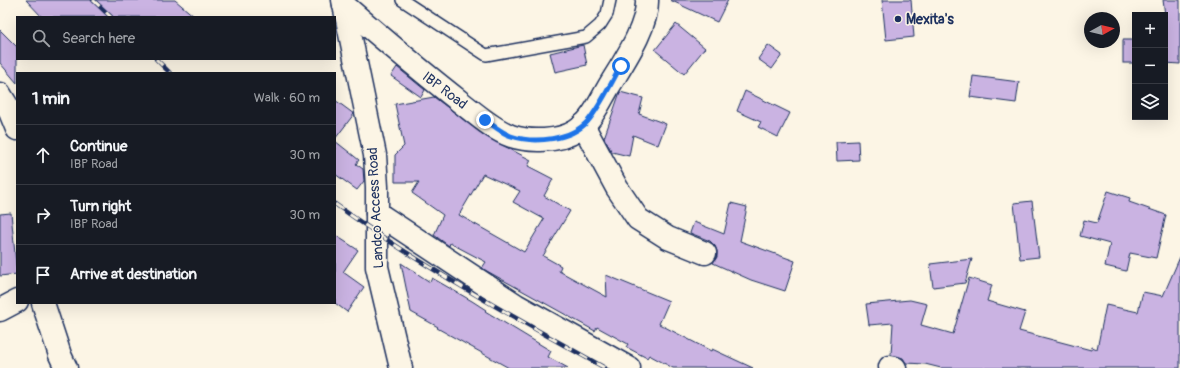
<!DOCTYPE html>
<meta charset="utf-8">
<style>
:root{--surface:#171b24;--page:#242831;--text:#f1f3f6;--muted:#9ea1a6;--line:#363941}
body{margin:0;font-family:Pangolin,sans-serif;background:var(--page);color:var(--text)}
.controls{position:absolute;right:12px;top:12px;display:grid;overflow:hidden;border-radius:0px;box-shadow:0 4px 16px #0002}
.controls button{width:36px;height:36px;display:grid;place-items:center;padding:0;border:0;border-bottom:1px solid var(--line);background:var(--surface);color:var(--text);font:20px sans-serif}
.compass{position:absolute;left:1084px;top:12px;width:36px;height:36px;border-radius:50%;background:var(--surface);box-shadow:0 4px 16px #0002;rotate:82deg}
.stop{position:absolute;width:12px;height:12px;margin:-9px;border:3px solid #1a73e8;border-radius:50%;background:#fff}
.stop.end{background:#1a73e8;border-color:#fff;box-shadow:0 1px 4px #0008}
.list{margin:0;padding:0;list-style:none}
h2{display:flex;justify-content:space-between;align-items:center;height:52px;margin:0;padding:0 16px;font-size:17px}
h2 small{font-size:13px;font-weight:400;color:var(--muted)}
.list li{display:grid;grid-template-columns:26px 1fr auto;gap:12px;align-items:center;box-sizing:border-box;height:60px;padding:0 16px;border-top:1px solid var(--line)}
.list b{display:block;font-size:15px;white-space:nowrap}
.list p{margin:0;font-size:13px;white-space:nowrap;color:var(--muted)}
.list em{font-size:13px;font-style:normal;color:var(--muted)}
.icon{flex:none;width:22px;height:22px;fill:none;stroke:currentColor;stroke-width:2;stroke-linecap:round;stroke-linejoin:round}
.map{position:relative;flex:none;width:1180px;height:368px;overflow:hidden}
.search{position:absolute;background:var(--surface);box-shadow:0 4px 16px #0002;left:16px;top:16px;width:320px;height:44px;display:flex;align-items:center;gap:10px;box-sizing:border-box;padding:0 14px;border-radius:0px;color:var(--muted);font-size:15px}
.panel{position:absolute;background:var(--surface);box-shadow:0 4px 16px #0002;left:16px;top:72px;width:320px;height:232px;border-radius:0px}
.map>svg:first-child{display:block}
</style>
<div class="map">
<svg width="1180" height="368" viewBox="0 0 1180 368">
<rect width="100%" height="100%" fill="#fcf5e5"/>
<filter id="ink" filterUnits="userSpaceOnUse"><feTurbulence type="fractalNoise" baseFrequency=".025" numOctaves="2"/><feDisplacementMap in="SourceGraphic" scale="8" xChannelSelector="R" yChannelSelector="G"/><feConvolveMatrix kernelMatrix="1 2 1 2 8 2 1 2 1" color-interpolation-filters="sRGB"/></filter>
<g filter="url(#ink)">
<g fill="#cab3e2" stroke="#1b2f5e" fill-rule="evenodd">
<path d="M26,0h149l20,17h-153z"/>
<path d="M670,0h58l-11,22z"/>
<path d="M882,0h29l3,37 -28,3z"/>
<path d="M1163,0h17v64l-15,-1v-48z"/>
<path d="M676,24l29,24 -21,26 -29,-24z"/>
<path d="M0,30l17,17v36l-17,-20z"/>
<rect x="1123" y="40" width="12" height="23"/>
<path d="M583,45l4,20 -32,7 -5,-19z"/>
<path d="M768,45l14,10 -10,14 -14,-10z"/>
<path d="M397,67l28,23 -4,7 -30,-21z"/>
<path d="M973,76l46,6 -3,21 -46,-6z"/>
<path d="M745,91l45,22 -12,24 -20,-10 3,-5 -24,-11z"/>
<path d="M620,92l23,6 -4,16 27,10 -8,21 -25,-10 -4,21 -17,-4 -8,-14z"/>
<path d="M434,97l51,39 46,24 -3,6 25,13 -9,17 26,15 -27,45 18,10 -2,5 48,26 -1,-22 63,26 -10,23 52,27 1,-2 41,19h-80l-24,-13 -2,3 -21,-11 2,-3 -31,-17 -2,4 -110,-61 -3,-2 4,-6 -36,-19 -1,3 -15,-11 9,-20 -31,-22 7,-11h-24v-27l9,-9 -9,-42zM483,174l37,17 -7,11 31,17 -20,33 -65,-37z"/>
<path d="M335,100l19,14 -19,25z"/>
<path d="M335,141l24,19 -3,4 7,5 1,12 -7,9 -22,-16z"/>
<path d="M858,141l1,19 -22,1 -1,-19z"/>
<path d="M1108,191l22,7 -1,4 37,13 -10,43 -26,-5 -4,18 -21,-5 5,-22 -30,-8 4,-16 13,3z"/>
<path d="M1032,201l7,56 -19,2 -6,-56z"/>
<path d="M731,203l16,4 -7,34 55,20 -10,30 -34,-11 -38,-17 4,-6v-6l-2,-5 -5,-5 -20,-8 4,-11 30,12z"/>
<path d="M11,213l6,61 -17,2v-62z"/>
<path d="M335,235l23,15 -15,22 21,15 -17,25 -12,-9z"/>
<path d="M1180,257v111h-239l-16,-4 -19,-1 -3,-5 -12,-3 2,-32 -24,2 -3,-21 44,-4 17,4 -6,21 32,9 16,-56 23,7 -5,16 38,11 -6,19 72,19 1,-3 5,2 9,-44 32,7 5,-20 20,4z"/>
<path d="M972,259l-7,24 -32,4 -3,-23z"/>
<path d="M401,263l29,19 2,-4 40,23 14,9 -1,1 66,40 -3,6 20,11h-59l-72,-40 1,-1 -27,-15z"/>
</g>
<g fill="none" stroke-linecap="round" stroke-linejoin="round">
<g stroke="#1b2f5e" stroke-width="14">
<path id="service" d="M402,0l84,55 100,-18 14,-12 7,-11 3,-14"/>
</g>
<g stroke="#1b2f5e" stroke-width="25">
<g id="minor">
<path d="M344,5c39,34 78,67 119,99 14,11 31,26 48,32 18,6 48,6 65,-5 15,-9 24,-29 32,-43 14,-24 40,-60 39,-88"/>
<path d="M0,94l8,13 9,22"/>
<path d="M583,125l34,63 21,31 30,19 37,15"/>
<path d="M377,213l139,92 113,63"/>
<path d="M43,303l17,52 6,13"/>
<path d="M0,310l17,-9"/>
<path d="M890,367l5,1"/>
</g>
</g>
<g stroke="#1b2f5e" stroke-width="25">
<path id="tertiary" d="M343,0l32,155 2,32v80l24,101"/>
</g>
<use href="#service" stroke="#fcf5e5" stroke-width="11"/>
<use href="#minor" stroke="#fcf5e5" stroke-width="22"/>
<use href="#tertiary" stroke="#fcf5e5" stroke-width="22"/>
<g stroke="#1b2f5e" stroke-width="4.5">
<g id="rail">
<path d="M93,0l18,17"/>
<path d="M156,59l14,14"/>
<path d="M335,204c86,62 178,113 270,164"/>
</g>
</g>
<use href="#rail" stroke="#fcf5e5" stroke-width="3" stroke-dasharray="9" stroke-linecap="butt"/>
</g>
</g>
<g fill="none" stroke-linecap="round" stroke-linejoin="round" filter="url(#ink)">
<path stroke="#1a73e8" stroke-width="5" d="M485,120c8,5 17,13 26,16 24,8 60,4 77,-15 13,-16 23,-38 33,-55"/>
</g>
<circle fill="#1b2f5e" stroke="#fcf5e5" stroke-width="1.5" cx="898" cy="19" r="4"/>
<g text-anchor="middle" stroke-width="3" stroke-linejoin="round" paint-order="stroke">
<g font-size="14" font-weight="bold" fill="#1b2f5e" stroke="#fcf5e5" text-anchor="start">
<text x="906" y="24">Mexita's</text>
</g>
<g font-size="14" fill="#1b2f5e" stroke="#fcf5e5">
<text transform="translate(445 90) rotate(37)" y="5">IBP Road</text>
<text transform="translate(375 208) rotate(-93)" y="5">Landco Access Road</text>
</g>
</g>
</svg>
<div class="controls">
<button>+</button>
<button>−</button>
<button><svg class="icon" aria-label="layers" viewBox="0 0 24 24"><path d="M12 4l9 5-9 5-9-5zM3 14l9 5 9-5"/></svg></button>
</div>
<svg class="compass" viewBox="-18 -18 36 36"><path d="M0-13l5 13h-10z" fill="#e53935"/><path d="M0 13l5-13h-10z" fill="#9ea1a6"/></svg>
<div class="stop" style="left:621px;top:66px"></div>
<div class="stop end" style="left:485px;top:120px"></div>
<div class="search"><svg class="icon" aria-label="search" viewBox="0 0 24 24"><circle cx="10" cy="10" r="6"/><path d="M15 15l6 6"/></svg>Search here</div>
<section class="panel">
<h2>1 min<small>Walk · 60 m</small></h2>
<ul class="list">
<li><svg class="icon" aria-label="ahead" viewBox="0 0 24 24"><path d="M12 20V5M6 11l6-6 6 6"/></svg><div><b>Continue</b><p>IBP Road</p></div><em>30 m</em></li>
<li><svg class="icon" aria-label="right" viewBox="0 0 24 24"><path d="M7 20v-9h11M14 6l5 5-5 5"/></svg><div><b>Turn right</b><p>IBP Road</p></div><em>30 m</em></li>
<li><svg class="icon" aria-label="arrive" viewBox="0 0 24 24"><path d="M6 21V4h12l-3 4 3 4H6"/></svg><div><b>Arrive at destination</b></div></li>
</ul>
</section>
</div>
